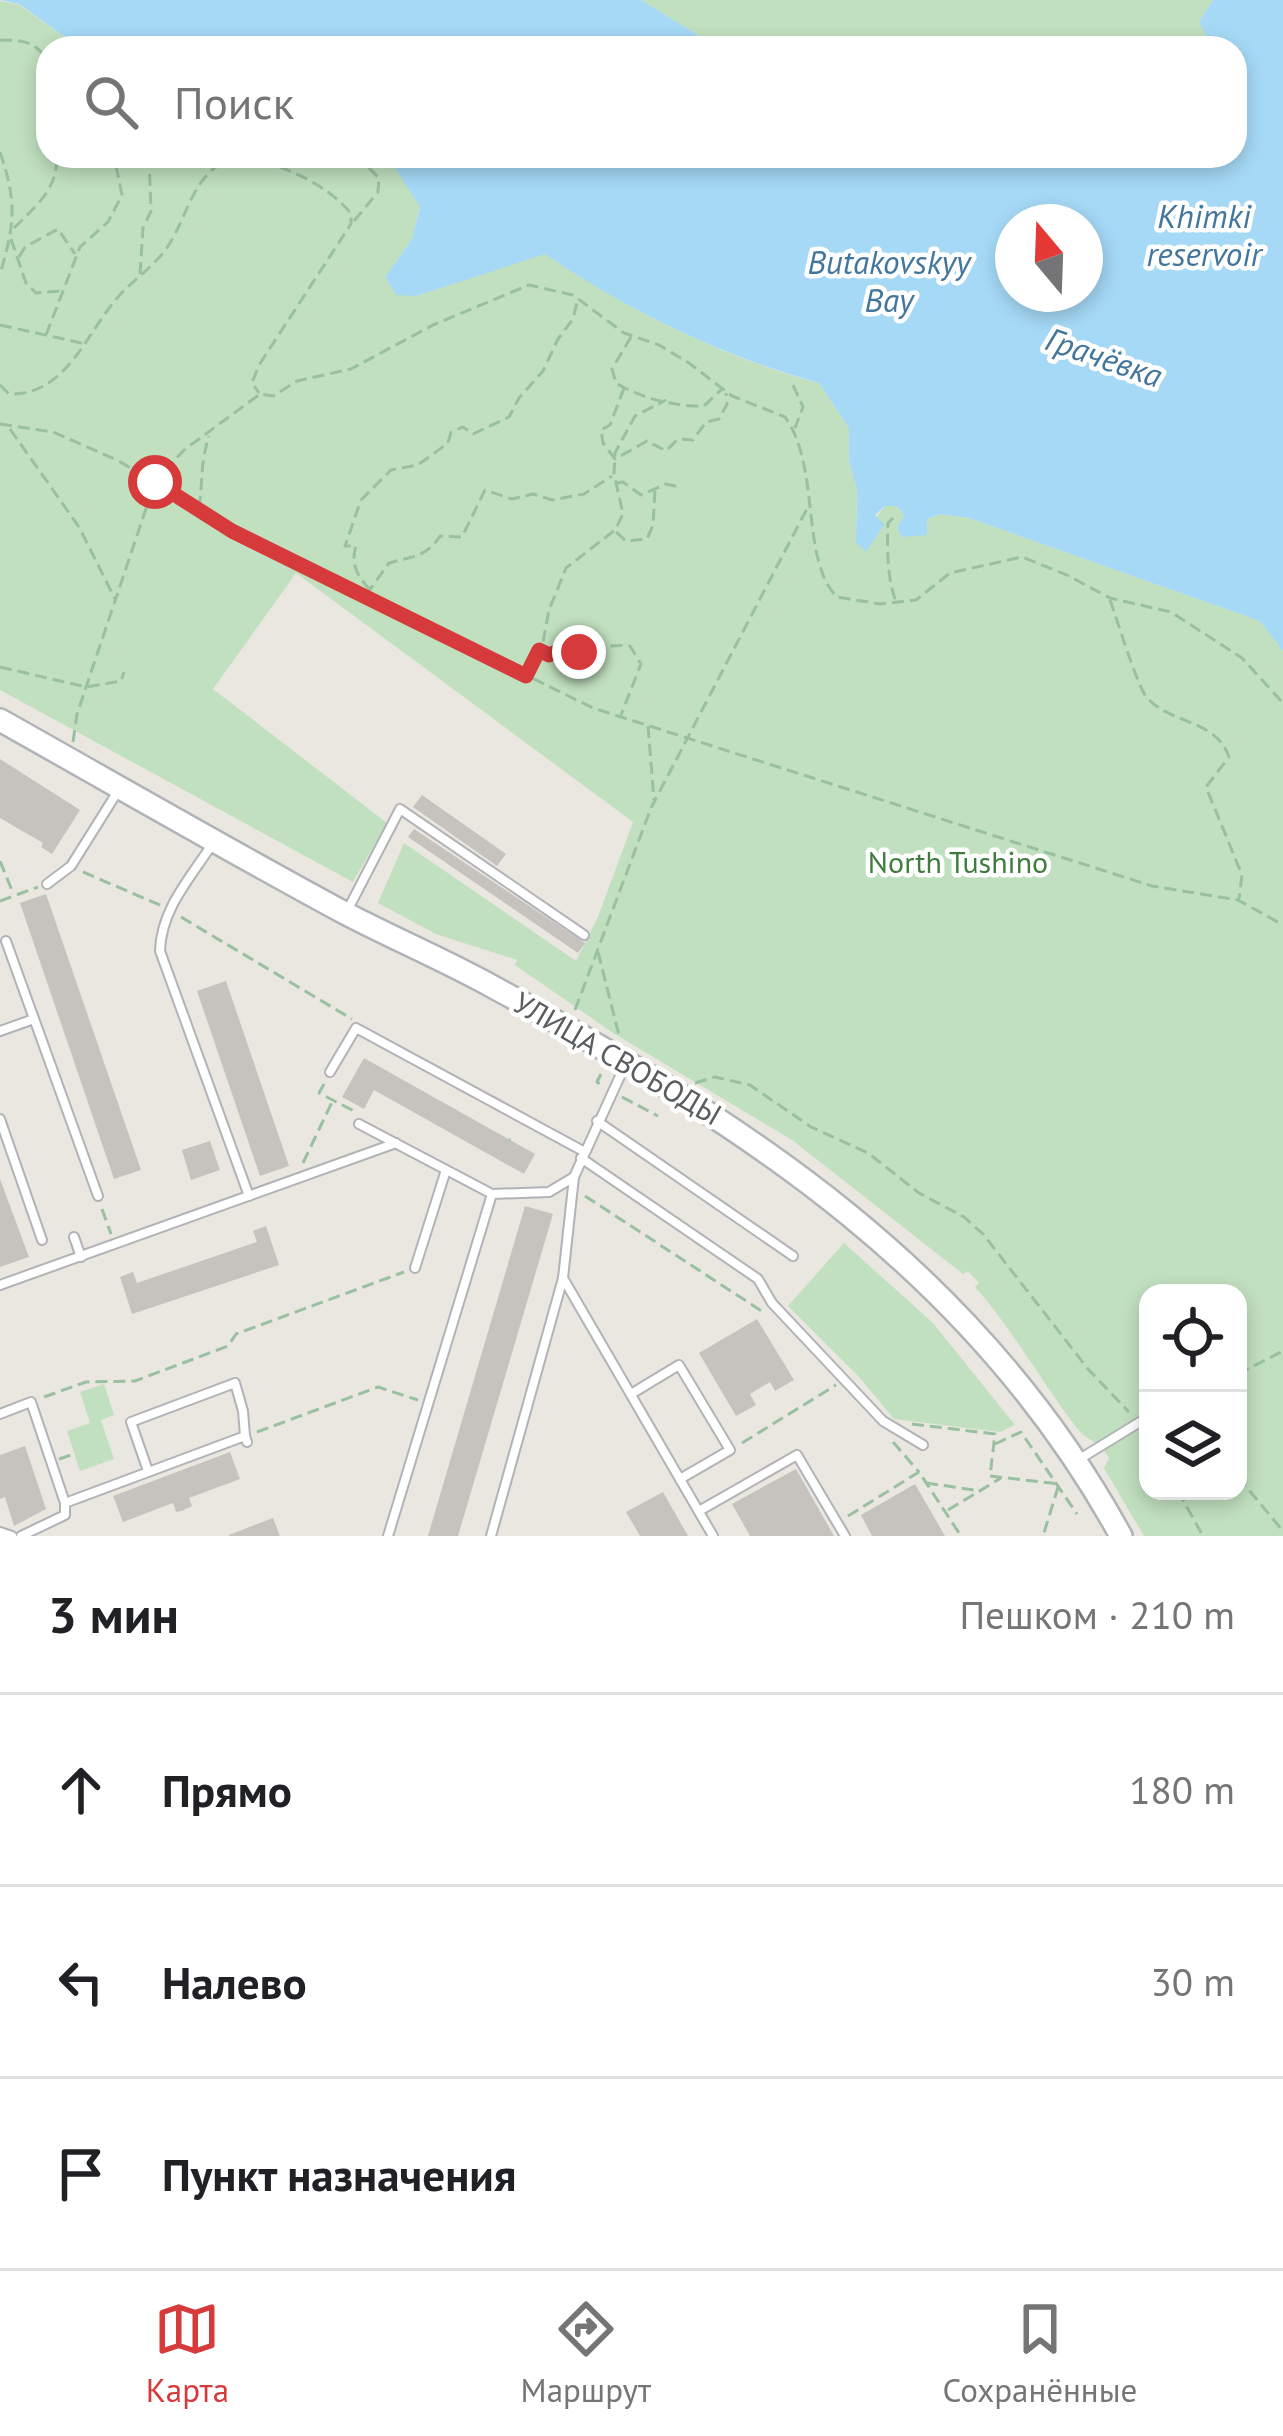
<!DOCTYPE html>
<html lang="ru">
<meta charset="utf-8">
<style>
:root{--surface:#fff;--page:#f2f2f2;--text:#202124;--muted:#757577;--line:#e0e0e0;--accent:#d63a3b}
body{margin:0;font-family:"PT Sans",sans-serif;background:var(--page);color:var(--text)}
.controls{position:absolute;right:36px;bottom:36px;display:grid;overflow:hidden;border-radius:24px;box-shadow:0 6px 18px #0003}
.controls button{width:108px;height:108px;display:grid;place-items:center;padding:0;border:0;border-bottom:3px solid var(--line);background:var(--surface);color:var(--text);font:60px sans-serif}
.compass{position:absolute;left:995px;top:204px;width:108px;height:108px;border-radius:50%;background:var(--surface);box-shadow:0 6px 18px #0003;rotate:341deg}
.stop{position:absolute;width:36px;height:36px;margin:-27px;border:9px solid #d63a3b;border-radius:50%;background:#fff}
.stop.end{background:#d63a3b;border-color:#fff;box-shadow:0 3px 12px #0008}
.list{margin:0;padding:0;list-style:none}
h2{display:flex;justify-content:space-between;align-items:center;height:156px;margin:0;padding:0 48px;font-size:51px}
h2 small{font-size:39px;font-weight:400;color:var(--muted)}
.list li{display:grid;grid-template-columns:78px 1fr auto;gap:36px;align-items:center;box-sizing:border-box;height:192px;padding:0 48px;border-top:3px solid var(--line)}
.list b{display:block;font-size:45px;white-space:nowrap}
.list em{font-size:39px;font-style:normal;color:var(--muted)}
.icon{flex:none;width:66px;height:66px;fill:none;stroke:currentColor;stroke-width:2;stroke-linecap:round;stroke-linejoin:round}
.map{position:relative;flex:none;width:1283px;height:1536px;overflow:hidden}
.search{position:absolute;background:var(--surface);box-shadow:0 6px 18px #0003;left:36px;right:36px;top:36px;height:132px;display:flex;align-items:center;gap:30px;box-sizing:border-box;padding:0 42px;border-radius:36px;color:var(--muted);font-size:45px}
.sheet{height:732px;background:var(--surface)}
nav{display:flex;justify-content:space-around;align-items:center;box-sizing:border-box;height:168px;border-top:3px solid var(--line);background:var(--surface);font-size:33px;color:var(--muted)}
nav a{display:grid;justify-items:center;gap:6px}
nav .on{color:var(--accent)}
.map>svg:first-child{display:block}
</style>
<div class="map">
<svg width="1283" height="1536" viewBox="0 0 1283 1536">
<rect width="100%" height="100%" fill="#eae7e0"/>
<g fill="#c1e0bf" fill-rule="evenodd">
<path d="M641,0h572l-14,22 9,17v9h-489z"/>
<path d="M0,1l18,3 62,44h-32v108h339l33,50 -8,33 -27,38 31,19 128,-43c84,57 177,104 275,130l30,45v33l8,30 -1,51 29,-36h12l7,9 -2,7 25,12v-15l13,-5 29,4 291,103 23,30v885h-139l-40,-68 5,-10c-11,-19 -21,-15 -33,-31 -35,-46 -62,-96 -101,-140l4,-4 -11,-12 -5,3 -171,-134 -179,-107 -98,-68 2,-5 -81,-26 -58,-31 26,-60 172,118 22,-44 35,-95 -337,-249 -83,116 174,134 -34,59 -353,-192zM1148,1293h90v198h-90z"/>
<path d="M844,1243l89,80 82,102 -15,7 -106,-13 -34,-41 -72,-72z"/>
<path d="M104,1384l10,31 -13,5 13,39 -34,12 -13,-40 23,-8 -10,-31z"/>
</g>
<g fill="#a5d9f6" fill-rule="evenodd">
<path d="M0,0h641l78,48h-639l-61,-44z"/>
<path d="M1213,0h70v651l-23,-30 -291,-103 -29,-4 -13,5v16l-25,2 -5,-9 7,-13 -7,-9h-12l-10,9 9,10 -18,27 -10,-9 1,-52 -8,-30v-33l-30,-45c-98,-27 -190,-72 -274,-129l-129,42 -20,-1 -11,-18 27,-38 8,-32 -33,-51h848v-108h-27v-9l-9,-17zM1085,222v72h-72v-72z"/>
</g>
<g fill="#c6c2bd">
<path d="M0,759l80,51 -28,44 -11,-7 2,-4 -43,-25z"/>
<path d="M422,795l84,59 -9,12 -84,-59z"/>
<path d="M414,829l171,114 -7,10 -170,-116z"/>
<path d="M46,894l95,276 -27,9 -94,-276z"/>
<path d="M226,981l63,185 -29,10 -63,-185z"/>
<path d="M364,1058l171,96 -11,20 -150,-84 -10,19 -22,-12z"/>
<path d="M210,1141l10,29 -29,10 -9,-30z"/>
<path d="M0,1179l29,78 -29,10z"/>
<path d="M525,1206l28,8 -95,322h-30z"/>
<path d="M266,1226l13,39 -147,49 -12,-37 13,-5 4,11 120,-41 -4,-11z"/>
<path d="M757,1319l37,61 -19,11 -5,-9 -20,12 6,11 -20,11 -37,-63z"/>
<path d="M25,1446l21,63 -32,17 -9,-29 -5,2v-44z"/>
<path d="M230,1452l10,27 -51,19 3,8 -10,5 -6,1 -3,-9 -50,19 -10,-26z"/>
<path d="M796,1469l38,67h-84l-18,-32z"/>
<path d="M915,1484l30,52h-73l-11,-21z"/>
<path d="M663,1492l25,44h-48l-14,-24z"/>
<path d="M273,1518l7,18h-51v-1z"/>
</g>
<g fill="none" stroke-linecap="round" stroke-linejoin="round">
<g stroke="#b1b3b7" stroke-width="12">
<g id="service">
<path d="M213,843c-22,34 -52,66 -53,108l89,245"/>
<path d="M47,884l24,-18 47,-75"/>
<path d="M346,913l54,-104 184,126"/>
<path d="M6,941l92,255"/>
<path d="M0,1031l34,-12"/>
<path d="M330,1072l26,-44 227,123"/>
<path d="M0,1119l42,121"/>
<path d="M597,1121l196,135"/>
<path d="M359,1124l133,70 57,-2 25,-15"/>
<path d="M581,1158l177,121 14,24 111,118 40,24"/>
<path d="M74,1237l7,20"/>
<path d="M415,1268l31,-98"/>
<path d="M563,1278l150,258"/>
<path d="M0,1285l396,-142"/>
<path d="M631,1394l48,-29 51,85 -50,29"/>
<path d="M0,1414l31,-12 34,101v12l-44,21"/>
<path d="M1078,1460l70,-43"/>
<path d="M148,1471l-17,-49 104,-39 8,28 2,25"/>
<path d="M65,1503l180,-67 2,6"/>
<path d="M699,1511l98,-56 48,81"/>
<path d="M0,1532l12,4"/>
<path d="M388,1536l104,-342"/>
<path d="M491,1536l72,-258 11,-101 52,-114"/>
</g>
</g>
<g stroke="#b0b4b7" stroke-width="26">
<path id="secondary" d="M0,720c114,64 226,129 341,191 51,27 104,49 154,77 255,138 483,287 626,548"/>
</g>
<g stroke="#99c0a0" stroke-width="3" stroke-dasharray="12 6" stroke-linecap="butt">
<path d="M0,40c23,0 35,1 48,21"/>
<path d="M0,152c17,50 15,72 0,122"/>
<path d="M213,156l17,5"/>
<path d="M354,221l24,-29 1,-14 -22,-22"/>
<path d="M14,228c23,-23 43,-38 43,-72"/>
<path d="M11,239l15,44 10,10 25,-2"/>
<path d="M19,257l6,-10 33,-18 17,25"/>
<path d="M140,274l3,-46 8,-17 -2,-55"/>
<path d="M0,325l86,19"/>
<path d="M46,335l34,-88 28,-25 14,-27 -8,-39"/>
<path d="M631,337l-19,32 4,14c24,15 60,24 88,23l18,-17"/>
<path d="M0,385l9,9c55,2 76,-57 105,-92 15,-20 38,-33 52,-53 17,-23 24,-60 46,-79 35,-29 117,13 139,44v10l-92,141 -7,18 7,10"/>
<path d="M793,385l10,22 -8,21"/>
<path d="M624,388l-14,37 -9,5 2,13 12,16 32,-18 19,10 12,-12 15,1 13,-18 13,-3 8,-15 -1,-11"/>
<path d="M0,424l53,8 66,29 113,70 361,177 559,178 86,14 45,25"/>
<path d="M10,429l69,98 36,72"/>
<path d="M617,483l6,-1 18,13 25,-11 14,3"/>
<path d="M199,508c4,-28 1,-43 10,-72"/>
<path d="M893,518l-5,5c-1,25 -1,55 8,79"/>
<path d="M616,532l10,9 21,-2 6,-14 2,-36"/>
<path d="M370,590c-12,-13 -20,-26 -14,-44h-11l16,-46 30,-30 27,-5 30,-22 3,-11 12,-5 10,7 36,-17 10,-19 24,-27 15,-32 15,-20 4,-17"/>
<path d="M366,595l23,-32c23,-7 37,-5 51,-27l22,1 23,-47 27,9 21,-5 19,6 32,-6 28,-18"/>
<path d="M1110,600c7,19 27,86 37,98 24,26 70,22 82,59l-23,30 36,88 -3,24"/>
<path d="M540,651l9,4c12,-5 67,-11 81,-9l11,18 -20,51"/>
<path d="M0,667l86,20 35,-6 3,-9"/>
<path d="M527,674l16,-32 6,-32 17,-42 49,-38 8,-16 -9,-40 1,-21 20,-37 31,-16"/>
<path d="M648,726l6,74"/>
<path d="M73,742l4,-28 78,-232 29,-32 76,-56 13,2 24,-15 54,-12 82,-44 96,-40 44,10 51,38 35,12 30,18 43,33 53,21c36,50 15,143 52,180l43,7 36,-4 34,-27 72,-16 47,19 41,22 61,14 71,46 41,45"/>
<path d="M0,861l13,32"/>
<path d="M83,872l79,34"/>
<path d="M0,901l38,-14"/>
<path d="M181,917l171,102"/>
<path d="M598,952l21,83"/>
<path d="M575,1010l76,-202 159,-305"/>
<path d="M601,1074l-4,8 6,4"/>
<path d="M695,1083l20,-6 35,8 61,42 57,26 51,40 45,24 19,17 105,135 41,43"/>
<path d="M324,1084l-5,9 37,19"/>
<path d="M622,1097l36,19"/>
<path d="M509,1139l1,1"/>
<path d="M303,1163l30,-63"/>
<path d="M585,1196l178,116"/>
<path d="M102,1209l9,25"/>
<path d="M1238,1374l45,-23"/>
<path d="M44,1397l42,-15 49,-1 93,-35 8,-12 168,-62"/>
<path d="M912,1424l83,10 -5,42 69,8 -16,52"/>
<path d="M257,1432l121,-45 40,13"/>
<path d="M893,1442l26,30"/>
<path d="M742,1443l94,-58"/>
<path d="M995,1444l26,-12 56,82"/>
<path d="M59,1459l15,-5"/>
<path d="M1238,1477l45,54"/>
<path d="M926,1483l55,8"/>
<path d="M1178,1491l25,45"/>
<path d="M948,1510l53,-32"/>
<path d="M848,1516l71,-44 42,64"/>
</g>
<use href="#service" stroke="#fff" stroke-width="8"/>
<use href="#secondary" stroke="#fff" stroke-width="21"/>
</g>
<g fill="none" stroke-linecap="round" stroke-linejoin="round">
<path stroke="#d63a3b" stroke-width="15" d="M155,482l77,49 294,145 13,-26 10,5 16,-7 14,4"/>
</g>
<g text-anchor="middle" stroke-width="9" stroke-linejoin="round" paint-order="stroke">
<g font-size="30" fill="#3e7c3c" stroke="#fff">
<text x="958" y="873">North Tushino</text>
</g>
<g font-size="30" fill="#595d60" stroke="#fff">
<text transform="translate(617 1059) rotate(30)" y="10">УЛИЦА СВОБОДЫ</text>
</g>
<g font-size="33" font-style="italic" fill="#43769c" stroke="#fff">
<text x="1204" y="228">Khimki<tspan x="1204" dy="38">reservoir</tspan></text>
<text x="889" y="274">Butakovskyy<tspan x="889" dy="38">Bay</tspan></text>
<text transform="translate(1104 357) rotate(19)" y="12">Грачёвка</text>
</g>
</g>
</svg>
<div class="controls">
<button><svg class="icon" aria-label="locate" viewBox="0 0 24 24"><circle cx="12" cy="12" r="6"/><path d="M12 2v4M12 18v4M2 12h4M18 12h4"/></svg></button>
<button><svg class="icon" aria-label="layers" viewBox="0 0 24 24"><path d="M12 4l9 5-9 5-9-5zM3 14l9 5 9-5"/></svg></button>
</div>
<svg class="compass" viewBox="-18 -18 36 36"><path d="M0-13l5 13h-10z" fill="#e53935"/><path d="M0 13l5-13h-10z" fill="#757577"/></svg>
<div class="stop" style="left:155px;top:482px"></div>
<div class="stop end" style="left:579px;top:652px"></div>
<div class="search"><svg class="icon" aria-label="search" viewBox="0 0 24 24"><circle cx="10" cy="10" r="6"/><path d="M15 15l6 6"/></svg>Поиск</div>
</div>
<section class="sheet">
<h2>3 мин<small>Пешком · 210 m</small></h2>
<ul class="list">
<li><svg class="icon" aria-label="ahead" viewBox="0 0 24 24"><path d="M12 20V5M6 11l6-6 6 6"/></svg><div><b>Прямо</b></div><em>180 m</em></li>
<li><svg class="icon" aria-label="left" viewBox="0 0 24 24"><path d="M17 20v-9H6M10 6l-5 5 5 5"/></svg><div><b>Налево</b></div><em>30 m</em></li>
<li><svg class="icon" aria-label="arrive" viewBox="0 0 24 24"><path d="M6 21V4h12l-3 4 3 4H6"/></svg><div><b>Пункт назначения</b></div></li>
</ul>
</section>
<nav>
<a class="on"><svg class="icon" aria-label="map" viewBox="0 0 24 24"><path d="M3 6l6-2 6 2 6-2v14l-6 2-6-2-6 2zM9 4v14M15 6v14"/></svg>Карта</a>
<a><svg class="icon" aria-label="directions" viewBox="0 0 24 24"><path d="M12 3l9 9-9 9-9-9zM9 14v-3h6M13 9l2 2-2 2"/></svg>Маршрут</a>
<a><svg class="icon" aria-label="saved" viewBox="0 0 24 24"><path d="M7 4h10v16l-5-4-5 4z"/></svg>Сохранённые</a>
</nav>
